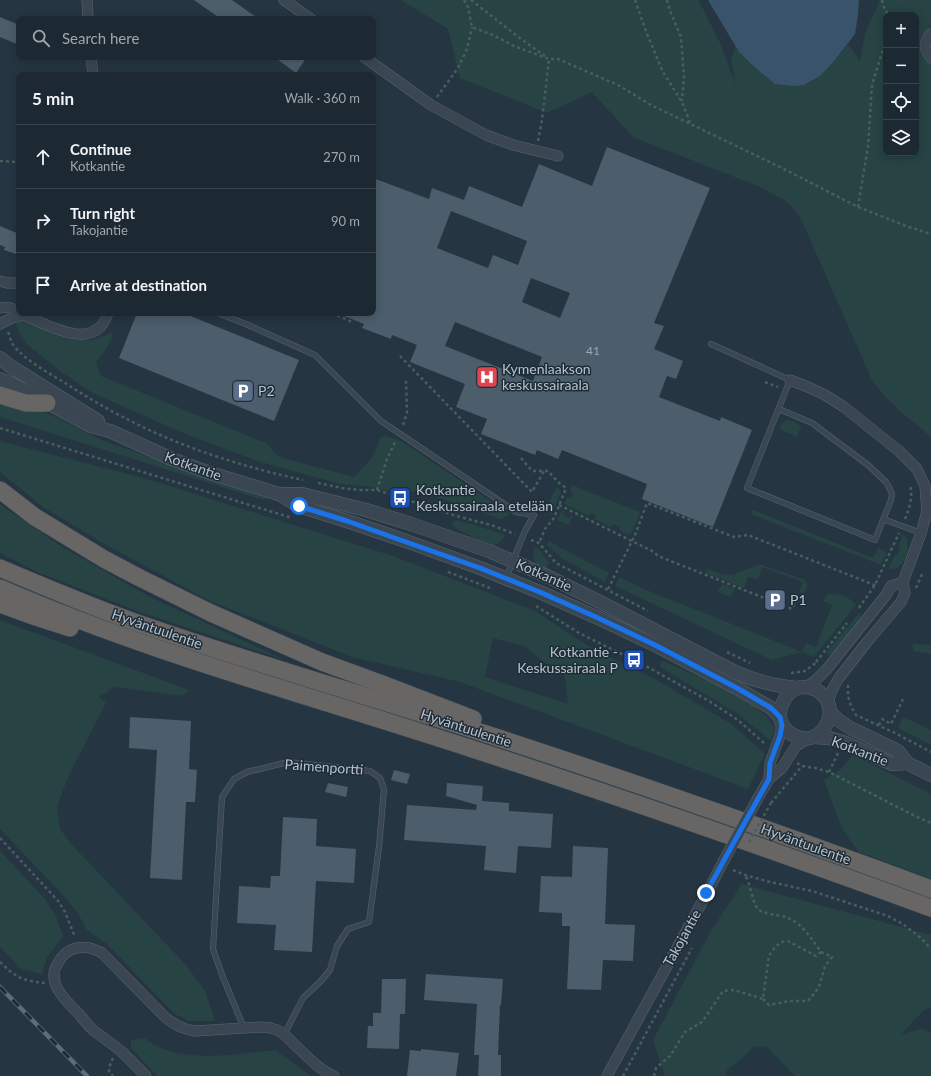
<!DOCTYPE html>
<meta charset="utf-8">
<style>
:root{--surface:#1c2832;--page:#29343e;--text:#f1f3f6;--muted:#a0a6ac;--line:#3a444d}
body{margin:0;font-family:Lato,sans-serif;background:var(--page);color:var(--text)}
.controls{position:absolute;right:12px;top:12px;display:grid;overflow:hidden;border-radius:8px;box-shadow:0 2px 10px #0003}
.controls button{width:36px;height:36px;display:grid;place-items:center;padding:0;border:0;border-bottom:1px solid var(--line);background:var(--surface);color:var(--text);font:20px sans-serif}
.stop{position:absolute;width:12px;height:12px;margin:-9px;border:3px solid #1a73e8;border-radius:50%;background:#fff}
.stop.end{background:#1a73e8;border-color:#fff;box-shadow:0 1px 4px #0008}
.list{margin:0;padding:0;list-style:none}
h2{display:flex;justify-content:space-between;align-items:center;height:52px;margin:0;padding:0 16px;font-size:17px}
h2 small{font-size:13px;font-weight:400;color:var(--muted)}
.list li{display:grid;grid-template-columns:26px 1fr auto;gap:12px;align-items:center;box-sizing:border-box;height:64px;padding:0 16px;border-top:1px solid var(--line)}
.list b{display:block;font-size:15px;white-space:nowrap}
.list p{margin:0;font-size:13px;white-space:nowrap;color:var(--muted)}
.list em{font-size:13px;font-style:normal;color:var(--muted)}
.icon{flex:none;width:22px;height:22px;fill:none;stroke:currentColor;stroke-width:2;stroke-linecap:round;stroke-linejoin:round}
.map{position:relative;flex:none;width:931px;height:1076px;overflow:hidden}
.search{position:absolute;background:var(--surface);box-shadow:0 2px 10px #0003;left:16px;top:16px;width:360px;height:44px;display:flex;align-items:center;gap:10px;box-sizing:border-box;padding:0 14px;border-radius:8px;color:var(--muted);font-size:15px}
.panel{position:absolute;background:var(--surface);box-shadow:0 2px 10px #0003;left:16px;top:72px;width:360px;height:244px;border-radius:8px}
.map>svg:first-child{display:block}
</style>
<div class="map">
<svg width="931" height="1076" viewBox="0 0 931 1076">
<rect width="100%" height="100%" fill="#253642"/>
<g fill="#274343" fill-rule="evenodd">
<path d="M401,0h297l4,7 18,36 16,42 -5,-25 4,-14c10,16 26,26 40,37l60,-23 13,-16 12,17 5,-28 15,-33h51v23l-10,17v12l10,14v371c-21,-18 -45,-35 -60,-59l-70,-159 -9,-12 -6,-6 -26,-14 -127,-50 -41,-45 -45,21 -87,-35 -12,-49zM886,15h30v138h-30z"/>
<path d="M24,319l44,20 24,1 21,-7c-2,12 -10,20 -17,29l5,14 165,67 13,14 75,20 18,-19 9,-21 5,-1 15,5 109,73 -10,5 -84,-29 -10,5 -34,-8 -32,-3 -83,-23 -69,-26 -64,-28 -33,-15 -31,-21 -32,-26 -9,-13 -4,-10z"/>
<path d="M21,405l22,6 61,30 95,33 71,23 -7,3 -263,-83v-11z"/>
<path d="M786,420l7,1 8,5 -4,11 -18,-8 2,-4z"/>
<path d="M0,441l147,38 246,77 140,54 57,37 65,32 75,44 35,31 -17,35 -288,-107 -108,-25 -142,-56 -104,-56 -63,-38 -43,-35zM493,638l31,8 24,19 17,11 3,28 -83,-27z"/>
<path d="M572,485l68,27 -8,21h-2l-2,2 -9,-5 1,-3 -7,-3 -2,3 -16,-8 1,-4 -6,-2 -1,3 -25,-12 3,-7 3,2 3,-7 -3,-1z"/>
<path d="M557,487l4,5 -10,23c-1,-1 -3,-4 -3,-6 -1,-6 6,-17 9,-22z"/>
<path d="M0,504l61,42 89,51 135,63 -148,-49 -100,-39 -37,-19z"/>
<path d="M753,510l120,48 5,-10 9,4 -6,13 -130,-51z"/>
<path d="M561,511l4,1 -2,3 6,3 2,-3 2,1 -4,9 -12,-5z"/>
<path d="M454,520l18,4 33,11c-2,4 -7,10 -12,10 -8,1 -33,-15 -41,-19z"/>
<path d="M903,534c11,8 2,31 -8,35 -3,1 -4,0 -6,-1l6,-14 3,1 2,-7 -2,-1z"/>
<path d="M548,540l13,8 48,25 -4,9 -42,-23 -15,-13z"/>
<path d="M534,547l4,1 10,13 1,2 -3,8c-10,-6 -15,-11 -12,-24z"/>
<path d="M758,565h4l41,14c6,4 4,9 2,15l-6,-2 4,-10 -41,-15 -4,13 -10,-3 -4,11 -38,-15 2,-4 13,5 11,1 7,-3z"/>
<path d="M619,577l25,12 158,63 4,-9 10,4 16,-42 -9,-4 4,-6c9,-3 23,2 29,10l-42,52 -12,-5 -30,8 -157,-74z"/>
<path d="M722,584l13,5 -4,8 -13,-5z"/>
<path d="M860,612v5l-1,5 -29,34 -4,-3z"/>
<path d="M0,620l189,70 -7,6 -67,-9 -16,10 7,6 -38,74 -11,30 3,22 12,16 114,120 19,26 10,30h-27l-13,-7 -68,-70 -21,-15 -7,-14 -14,-18 -65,-68z"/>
<path d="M912,644l19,1v9l-17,-3z"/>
<path d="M661,660l52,23 35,18 19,16 8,11 -4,13 -33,-27 -78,-47z"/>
<path d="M903,717l28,13v15l-33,-17z"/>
<path d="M853,755l78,39v85l-72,-27 -17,-23 -18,-49 17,-11z"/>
<path d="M0,851l44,47 12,18 7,21 -4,4 -12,17 -5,16 -21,-5 -21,-22z"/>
<path d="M742,884l189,51v72l-7,3 -23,24 21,-5 9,4v43h-136l-28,-29 -13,-1 -15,15 -12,9 -1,6h-61l-12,-36 59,-111z"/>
<path d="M145,1038c4,3 8,7 13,9 36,15 80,7 117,3l36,26h-154l-26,-28v-8z"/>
</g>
<path fill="#39546a" d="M708,0h151l-1,15 -3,19 -20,26 -15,16 -16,9 -9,1 -20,-2 -23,-19 -13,-13z"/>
<g fill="#4c5d6b" fill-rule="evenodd">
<path d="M194,0h38l27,19h-38z"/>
<path d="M0,17l19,8v20l-19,-8z"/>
<path d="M274,57h33l-11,16z"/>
<path d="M607,147l103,41 -56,135 10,3 -10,23 29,12 -7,18 -9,-3 -8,21 61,24 1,-4 31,13 -39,97 -71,-28 5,-15 -85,-34 -4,9 -21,-9 -2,5 -54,-21 6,-15 -31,-12 9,-23 -55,-22 7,-17 -25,-10 -1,4 -29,-11 2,-4 -25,-10 34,-1v-135l56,21 3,-11 32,12 5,-14 53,21 17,-43 53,22zM451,211l76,30 -9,24 -25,-10 -5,13 -51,-20zM531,278l39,15 -10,25 -38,-16zM455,322l87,35 -9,24 -88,-35z"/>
<path d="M0,226l19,8v12l-3,8 -12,-4 1,-3 -5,-2z"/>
<path d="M137,313h46l116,47 -25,61 -155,-63z"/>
<path d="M130,717l61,4 -2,48 8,1 -2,32h-9l-4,78 -32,-2 7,-128 -28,-2z"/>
<path d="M394,770l16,4 -3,10 -16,-4z"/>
<path d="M328,783l20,4 -2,10 -21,-5z"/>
<path d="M447,783l36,3 -1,15 27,2v8l44,3 -2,34 -33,-2 -2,27 -32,-3 2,-24 -82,-6 3,-35 69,5 1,-5 -31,-9z"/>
<path d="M283,817l34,2 -1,27 40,3 -2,34 -38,-2 -4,71 -38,-2 2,-25 -39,-2 2,-37 31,2 1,-12h9z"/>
<path d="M573,846l35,2 -3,76 30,1 -2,36 -30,-1 -2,30 -34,-1 3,-63h-8v-13l-23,-1 2,-36 31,1z"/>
<path d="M426,974l77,5 -2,26h-1l-2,50h3v21h-23l1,-21h-5l3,-51 -53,-4z"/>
<path d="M382,979h24l-1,35h-5l-1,35 -32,-1 1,-22h5v-13h8z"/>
<path d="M421,1049l38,4 -3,23h-49l3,-26 11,1z"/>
</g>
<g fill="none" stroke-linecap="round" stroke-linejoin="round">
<g stroke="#58656f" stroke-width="6">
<g id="service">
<path d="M218,313l30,12 67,30 66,66 135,91 18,3 -9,16 -19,47"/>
<path d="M711,344l79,36 -43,108 128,52 16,-40 1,-6 -3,-7 -4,-6 -17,-16 -56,-42 -33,-14"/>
<path d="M883,519l38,14"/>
<path d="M244,1028l-22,-53 -9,-26 9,-152 12,-18 13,-7 41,-10 82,9 10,7 4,11 -5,58 -10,75 -21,7 -11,17 -7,24 -10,12 -17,16 -19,37"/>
</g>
</g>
<g stroke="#58656f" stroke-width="11">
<g id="minor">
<path d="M87,0l1,19"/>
<path d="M284,0l27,19"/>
<path d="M931,33c-7,11 -8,14 0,25"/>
<path d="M91,57l2,18"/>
<path d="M364,57l67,48 55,30 27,10 45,11"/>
<path d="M0,281l7,2h12"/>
<path d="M0,308c7,-2 13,0 19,4"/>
<path d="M21,313l3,2c25,11 72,38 84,-2"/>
<path d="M0,324l12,-6 12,-3"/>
<path d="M790,380l18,7 17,8 19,12 55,44 18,18 8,17 2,25 -6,22 -18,49 2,11 -4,9 -34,40 -28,36 -7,12 -4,13"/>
<path d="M806,687l10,-7 11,-11 59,-74 5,-9 12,-4"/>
<path d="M769,779l1,-16 10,-27 2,-11"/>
<path d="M758,798l11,-19 13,-11 14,-22 11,-7"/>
<path d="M146,1076c-8,-8 -16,-16 -24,-24 -9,-8 -19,-14 -29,-22 -5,-5 -10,-11 -14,-16 -13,-13 -34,-32 -21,-51 3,-6 9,-12 15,-14 11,-4 19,-1 29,4l63,64c10,8 17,12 30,14l67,-4c5,0 10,1 15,3 7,3 12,9 17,14 13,12 25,26 40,32"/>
<path d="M607,1076l100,-183 16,-31"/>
</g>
</g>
<g stroke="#58656f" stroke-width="14">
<g id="tertiary">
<path d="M0,358l10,8 88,55"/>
<path d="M0,379l10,4 81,43 19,5 62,28 38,14 69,21 20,12 48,15 59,20 74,27 62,25 54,24 59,28 82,43 34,20 9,9"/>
<path d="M279,494h23l64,16 45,14 78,27 60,26 51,25 135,70c20,9 39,14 62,16"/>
<path d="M806,687c5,1 12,3 16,7 9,9 10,21 4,31 -2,5 -8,10 -13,12 -10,5 -26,-3 -31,-13 -6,-12 2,-30 15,-36 2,-1 6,-1 9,-1z"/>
<path d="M831,713l7,7 12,8 48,23 9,12 24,12"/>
<path d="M814,737l15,1 14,4 49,22 15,-1"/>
</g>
</g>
<g stroke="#45525c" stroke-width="18">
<g id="trunk">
<path d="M0,395l26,8h21"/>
<path d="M0,490l35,27 69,42 36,19 71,35 111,49 60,22 91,35"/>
<path d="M0,568c47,20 94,40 143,57 101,35 204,65 306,97 162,52 322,108 482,167"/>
<path d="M0,588c138,60 283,100 426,146 169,54 338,113 505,174"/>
<path d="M0,604l36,13 34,11"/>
</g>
</g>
<g stroke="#465f5e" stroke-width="2.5" stroke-dasharray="3 3" stroke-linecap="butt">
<path d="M464,0l4,7 4,20 21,8 21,11 35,13h9l60,26 33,20 131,63 76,39 48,19 25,8"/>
<path d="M471,0l50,39 24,17"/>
<path d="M635,0l12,34 16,38 19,30 9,23"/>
<path d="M667,0l3,11 11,26 3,40 -2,24"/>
<path d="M882,0l1,5 5,10"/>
<path d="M437,97l21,-29 9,-19 5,-22"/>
<path d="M538,141l4,-21 7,-61"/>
<path d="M0,161l19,1"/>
<path d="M858,207l10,-61 4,-61 12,-39 2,-12"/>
<path d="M332,313l22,10"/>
<path d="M8,332c2,5 3,10 6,14 12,15 35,27 51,37 19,12 38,24 58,34 54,29 120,50 180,63"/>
<path d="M400,356l132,136 12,-21"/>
<path d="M765,382l13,5"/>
<path d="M403,425l4,-12 -1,-33"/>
<path d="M0,428l292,90"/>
<path d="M521,458l11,13h16l11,12 7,5 -12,30 -9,11 -6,14"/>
<path d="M318,483l24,5 17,2h18l79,26 35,9 24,9"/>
<path d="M377,490l10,-31 9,-19"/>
<path d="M559,505l95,47 4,4 134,53 4,-11"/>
<path d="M905,519c5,-12 8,-23 5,-35"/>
<path d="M531,540l8,3 17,20 92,48"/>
<path d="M448,572l42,16"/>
<path d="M916,588l7,-16"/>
<path d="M608,589l27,-54 12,-32 87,34 14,-2 129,51"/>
<path d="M536,606l43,27 65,32 65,36 29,19 27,24"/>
<path d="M859,608l16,-23 24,-52"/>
<path d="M727,652l23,11"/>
<path d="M816,662l31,-39"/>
<path d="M791,673l14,-2 12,-9"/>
<path d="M848,685v11l3,10 5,9 37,17 38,20"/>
<path d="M879,725l3,-6 9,5 12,-25"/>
<path d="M797,763l5,3 13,2 14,4 86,44 16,7"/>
<path d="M829,772l9,-19"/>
<path d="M771,803l31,-37"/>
<path d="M0,838l59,64 6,10 10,25"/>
<path d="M733,870l12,5 25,7 42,9 76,25 15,8 19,15 9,10"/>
<path d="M0,962c15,15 23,19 45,21"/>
<path d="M763,999l6,6 21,-4h18l11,-14 6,-21 7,-9 -11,-5"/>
<path d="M113,1058l-4,10v3l4,5"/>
<path d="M623,1076l69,-128"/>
<path d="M654,1076l2,-8 14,-12 15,-24 17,-10 21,-31 11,-1 29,9 6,-43 6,-9 6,-5 7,-1 28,15 5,-4c-10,-14 -19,-29 -35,-35 -7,-2 -22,-3 -27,-7 -7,-6 -8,-26 -14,-35"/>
</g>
<use href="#service" stroke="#3a4752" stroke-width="5"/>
<use href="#minor" stroke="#3a4752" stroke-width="10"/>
<use href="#tertiary" stroke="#3a4752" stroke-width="13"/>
<use href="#trunk" stroke="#686664" stroke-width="17"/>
<g stroke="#5c6c79" stroke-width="4.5">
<path id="rail" d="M0,987l87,89"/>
</g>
<use href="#rail" stroke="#1e2c37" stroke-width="3" stroke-dasharray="9" stroke-linecap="butt"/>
<g stroke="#58656f" stroke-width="11" stroke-linecap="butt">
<path id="minor-bridge" d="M723,862l35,-64"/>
</g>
<path stroke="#465f5e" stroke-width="2.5" stroke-dasharray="3 3" stroke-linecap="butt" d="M749,842l22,-39"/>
<use href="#minor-bridge" stroke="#3a4752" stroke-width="10"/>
</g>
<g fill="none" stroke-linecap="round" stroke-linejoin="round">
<path stroke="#1a73e8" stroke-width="5" d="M299,506l48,15 59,21 74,26 62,25 54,24 59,28 82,43 34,20 9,9 2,8 -2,11 -10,27 -1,16 -46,83 -17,31"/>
</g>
<defs>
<g id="hospital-square" transform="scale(1.15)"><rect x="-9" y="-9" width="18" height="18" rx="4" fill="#e0444e" stroke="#1e2c37"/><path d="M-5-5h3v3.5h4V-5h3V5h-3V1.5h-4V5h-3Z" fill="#fff"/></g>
<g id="parking-square" transform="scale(1.15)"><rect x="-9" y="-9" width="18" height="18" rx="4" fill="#5c6f8a" stroke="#1e2c37"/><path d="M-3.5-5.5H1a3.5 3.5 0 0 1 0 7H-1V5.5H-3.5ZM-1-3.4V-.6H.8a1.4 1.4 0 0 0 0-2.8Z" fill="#fff"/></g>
<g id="bus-square" transform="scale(1.15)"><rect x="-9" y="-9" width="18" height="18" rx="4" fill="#1a4fb4" stroke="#1e2c37"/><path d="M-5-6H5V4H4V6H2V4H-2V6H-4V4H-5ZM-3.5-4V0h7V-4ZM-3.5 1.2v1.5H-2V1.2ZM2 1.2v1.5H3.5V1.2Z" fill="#fff"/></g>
</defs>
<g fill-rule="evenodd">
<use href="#hospital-square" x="487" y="377"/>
<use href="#parking-square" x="243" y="391"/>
<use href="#bus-square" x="400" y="498"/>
<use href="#parking-square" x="775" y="600"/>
<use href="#bus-square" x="634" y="660"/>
</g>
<g text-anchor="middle" stroke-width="3" stroke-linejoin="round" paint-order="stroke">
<g font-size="12" fill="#9ca9b4">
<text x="593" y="355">41</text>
</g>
<g font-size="14" fill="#b7c2cc" stroke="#1e2c37" text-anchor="start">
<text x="502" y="374">Kymenlaakson<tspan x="502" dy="16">keskussairaala</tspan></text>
<text x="258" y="396">P2</text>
<text x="416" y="495">Kotkantie<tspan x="416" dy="16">Keskussairaala etelään</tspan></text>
<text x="790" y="605">P1</text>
<text x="618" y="657" text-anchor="end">Kotkantie -<tspan x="618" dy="16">Keskussairaala P</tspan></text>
</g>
<g font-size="14" fill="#b7c2cc" stroke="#1e2c37">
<text transform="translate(193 466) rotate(20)" y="5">Kotkantie</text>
<text transform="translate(544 575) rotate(24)" y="5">Kotkantie</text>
<text transform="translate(157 629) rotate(19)" y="5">Hyväntuulentie</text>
<text transform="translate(466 728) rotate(18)" y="5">Hyväntuulentie</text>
<text transform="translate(860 751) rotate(21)" y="5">Kotkantie</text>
<text transform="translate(324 767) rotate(4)" y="5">Paimenportti</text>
<text transform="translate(806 844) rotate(20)" y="5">Hyväntuulentie</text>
<text transform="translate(682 938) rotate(-61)" y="5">Takojantie</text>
</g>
</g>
</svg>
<div class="controls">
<button>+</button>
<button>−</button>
<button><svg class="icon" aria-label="locate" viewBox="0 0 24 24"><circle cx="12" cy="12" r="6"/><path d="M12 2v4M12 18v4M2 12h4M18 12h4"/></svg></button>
<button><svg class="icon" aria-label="layers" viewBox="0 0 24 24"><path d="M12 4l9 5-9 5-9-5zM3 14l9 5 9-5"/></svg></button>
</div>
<div class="stop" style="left:299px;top:506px"></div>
<div class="stop end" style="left:706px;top:893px"></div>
<div class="search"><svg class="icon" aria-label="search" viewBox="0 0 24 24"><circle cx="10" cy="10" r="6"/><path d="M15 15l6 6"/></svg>Search here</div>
<section class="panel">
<h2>5 min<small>Walk · 360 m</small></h2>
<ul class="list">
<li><svg class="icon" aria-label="ahead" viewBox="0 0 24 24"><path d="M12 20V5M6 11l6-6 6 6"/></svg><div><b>Continue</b><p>Kotkantie</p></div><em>270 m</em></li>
<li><svg class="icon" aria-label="right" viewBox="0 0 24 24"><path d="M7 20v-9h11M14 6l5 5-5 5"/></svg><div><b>Turn right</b><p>Takojantie</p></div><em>90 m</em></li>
<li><svg class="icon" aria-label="arrive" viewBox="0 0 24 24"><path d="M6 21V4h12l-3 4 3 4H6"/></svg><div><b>Arrive at destination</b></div></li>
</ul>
</section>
</div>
